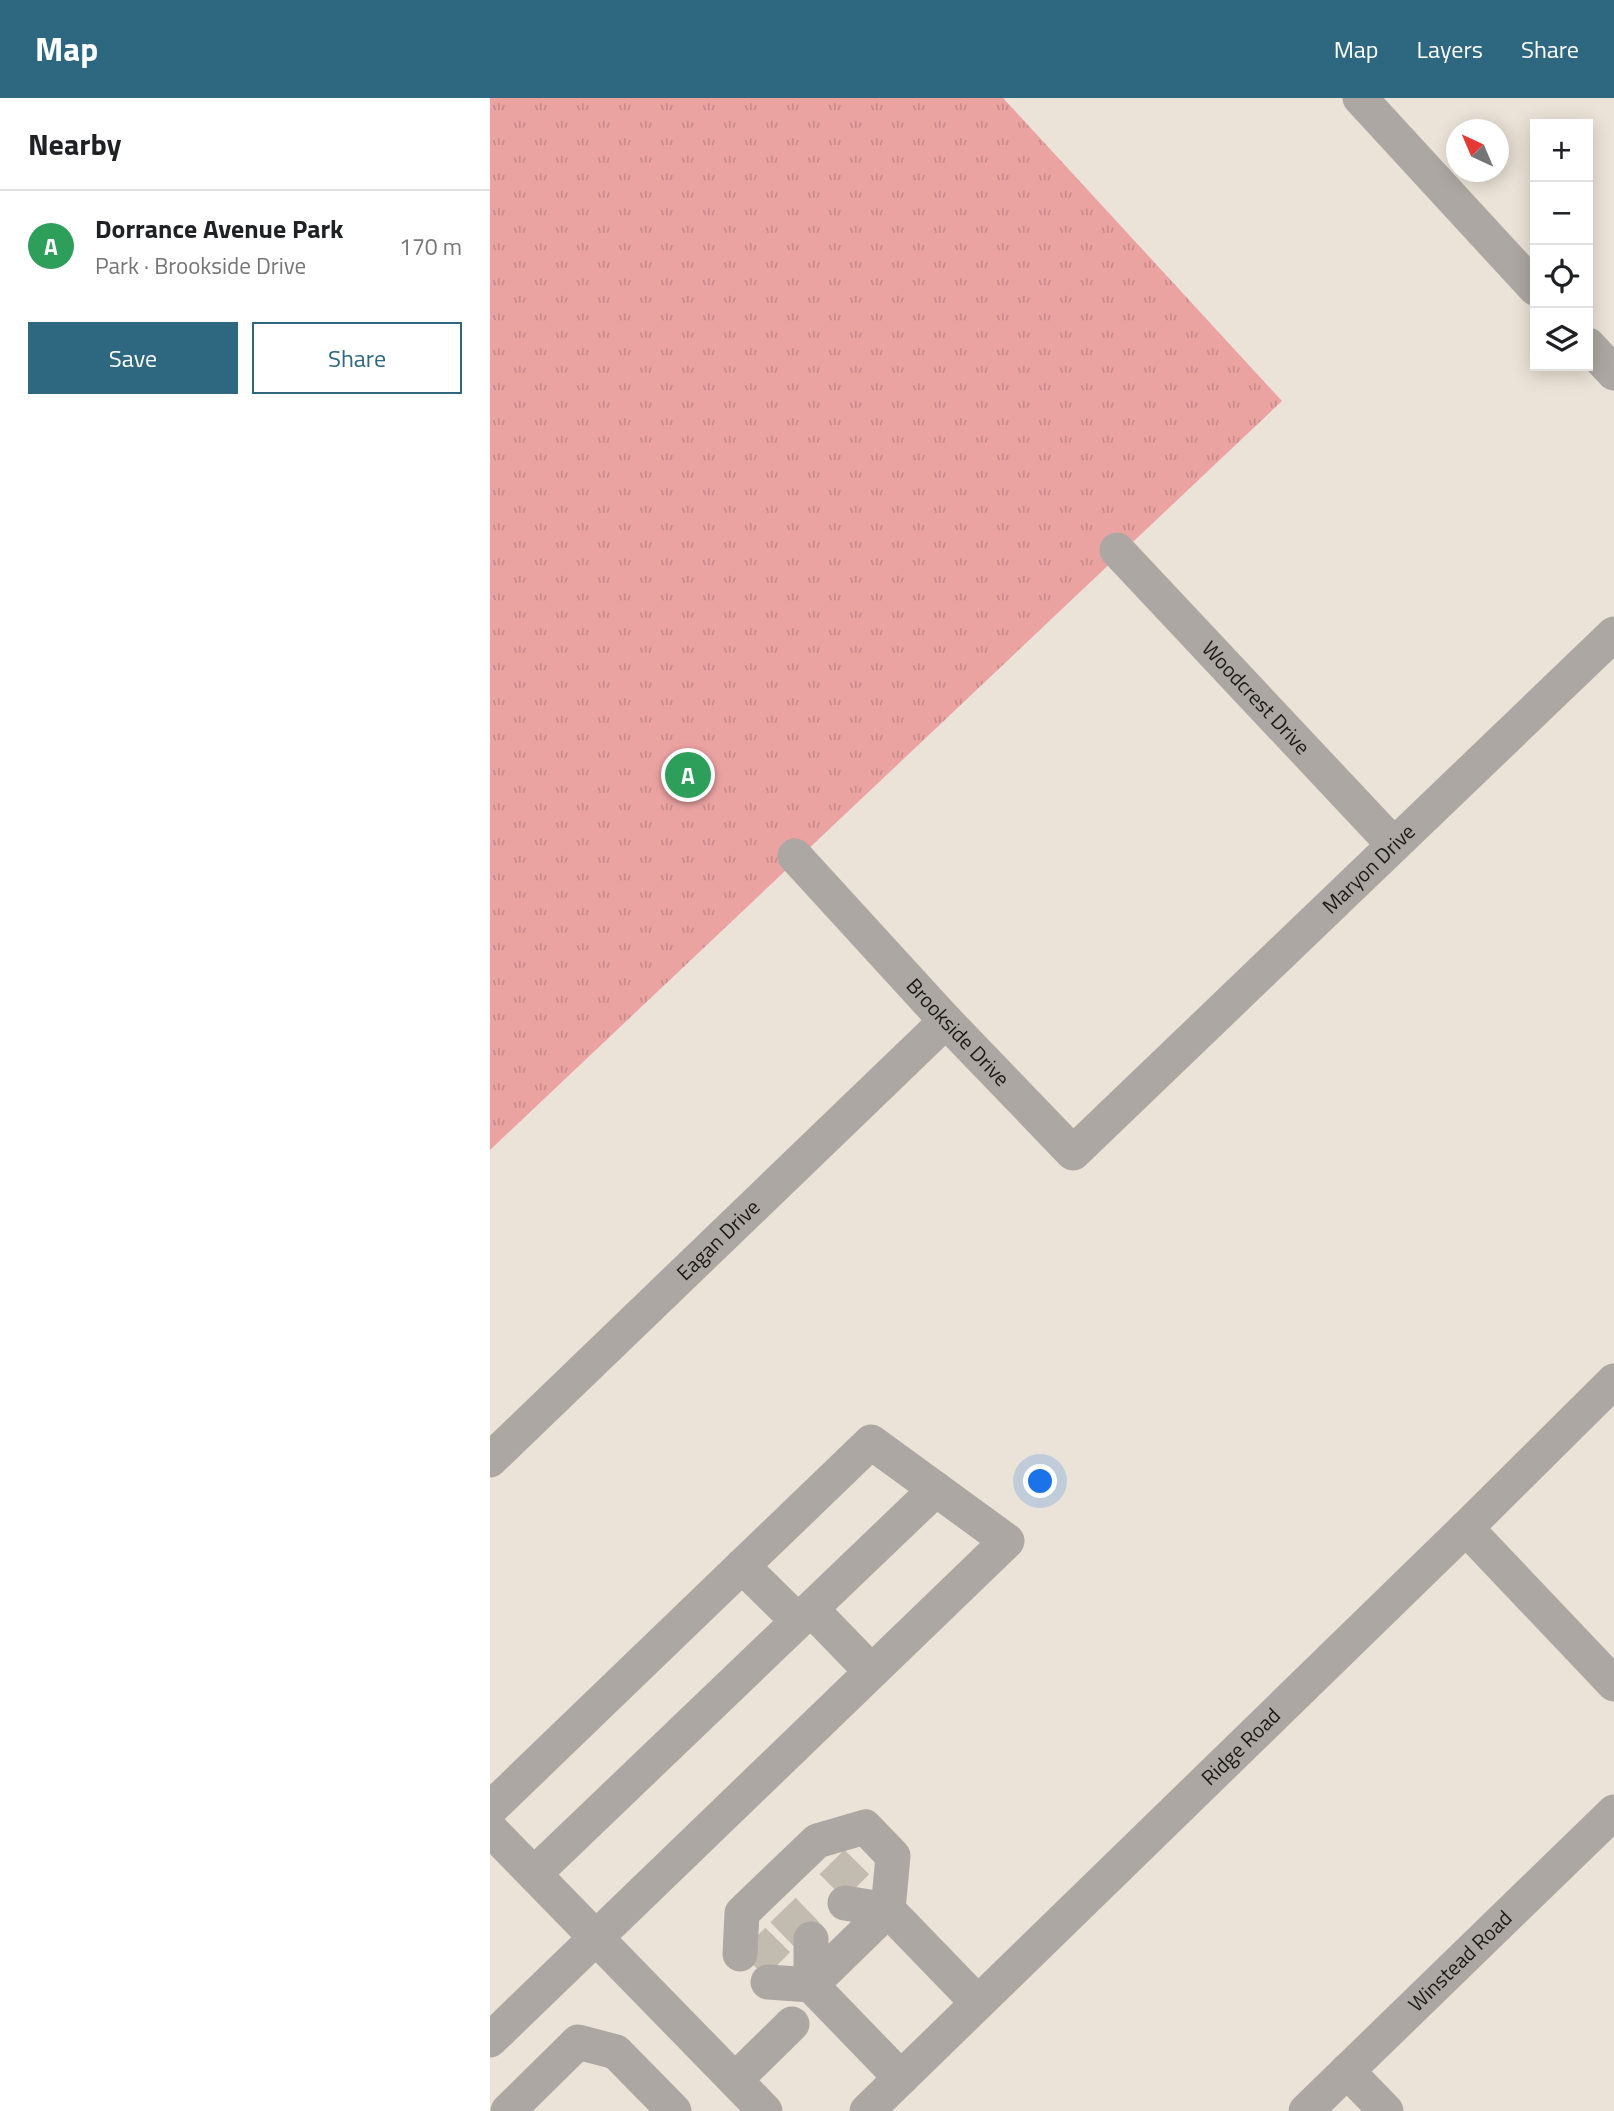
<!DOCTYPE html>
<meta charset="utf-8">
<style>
:root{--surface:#fff;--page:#f6f6f6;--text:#202124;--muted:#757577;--line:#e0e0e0;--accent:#2e6780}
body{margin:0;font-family:"Titillium Web",sans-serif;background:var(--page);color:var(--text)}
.controls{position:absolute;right:21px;top:21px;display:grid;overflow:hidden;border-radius:0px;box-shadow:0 4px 18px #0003}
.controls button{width:63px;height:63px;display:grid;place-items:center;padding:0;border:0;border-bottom:2px solid var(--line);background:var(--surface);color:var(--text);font:35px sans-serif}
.compass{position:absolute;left:956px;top:21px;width:63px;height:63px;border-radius:50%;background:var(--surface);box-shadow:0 4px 18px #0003;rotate:316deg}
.you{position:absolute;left:551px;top:1384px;width:24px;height:24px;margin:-18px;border:5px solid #fff;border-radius:50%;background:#1a73e8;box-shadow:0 0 0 10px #1a73e833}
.badge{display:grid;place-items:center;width:46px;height:46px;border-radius:50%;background:var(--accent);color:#fff;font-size:23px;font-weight:700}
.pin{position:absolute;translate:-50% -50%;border:4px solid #fff;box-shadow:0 2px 7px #0006}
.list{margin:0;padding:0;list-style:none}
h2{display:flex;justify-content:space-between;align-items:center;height:91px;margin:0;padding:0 28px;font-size:30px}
h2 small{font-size:23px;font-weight:400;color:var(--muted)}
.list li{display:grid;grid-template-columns:46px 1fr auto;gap:21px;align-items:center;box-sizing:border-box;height:112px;padding:0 28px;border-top:2px solid var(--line)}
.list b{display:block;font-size:26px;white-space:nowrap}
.list p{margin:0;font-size:23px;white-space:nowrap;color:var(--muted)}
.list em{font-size:23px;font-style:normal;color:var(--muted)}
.actions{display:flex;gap:14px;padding:21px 28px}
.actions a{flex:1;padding:16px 0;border:2px solid var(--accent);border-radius:0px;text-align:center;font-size:24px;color:var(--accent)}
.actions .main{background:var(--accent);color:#fff}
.icon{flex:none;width:38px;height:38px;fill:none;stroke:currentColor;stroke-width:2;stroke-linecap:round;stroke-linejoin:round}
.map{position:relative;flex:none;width:1124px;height:2013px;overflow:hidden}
header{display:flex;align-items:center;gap:42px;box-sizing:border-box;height:98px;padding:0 35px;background:var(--accent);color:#fff}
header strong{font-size:33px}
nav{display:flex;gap:38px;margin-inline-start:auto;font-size:24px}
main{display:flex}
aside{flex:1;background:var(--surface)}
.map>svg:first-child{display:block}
</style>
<header>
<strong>Map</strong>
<nav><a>Map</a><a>Layers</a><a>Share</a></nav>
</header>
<main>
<aside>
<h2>Nearby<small></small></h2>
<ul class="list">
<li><span class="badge" style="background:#2e9e5b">A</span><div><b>Dorrance Avenue Park</b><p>Park · Brookside Drive</p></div><em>170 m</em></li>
</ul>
<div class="actions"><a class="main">Save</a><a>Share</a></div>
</aside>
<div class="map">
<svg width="1124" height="2013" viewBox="0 0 1124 2013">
<defs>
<pattern id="grass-tufts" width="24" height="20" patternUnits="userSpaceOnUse" patternTransform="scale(1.75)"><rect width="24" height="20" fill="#eba3a2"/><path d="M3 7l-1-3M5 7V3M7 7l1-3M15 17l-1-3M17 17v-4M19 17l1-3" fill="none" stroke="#c98c8b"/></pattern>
</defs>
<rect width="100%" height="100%" fill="#ebe3d7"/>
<path fill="url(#grass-tufts)" d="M0,0h513l279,303 -792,749z"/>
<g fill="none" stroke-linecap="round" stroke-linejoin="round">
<g stroke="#c2bbb0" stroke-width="35" stroke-dasharray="35 18" stroke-linecap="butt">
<path d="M342,1764l28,28"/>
<path d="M293,1812l28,29"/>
<path d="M263,1842l29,29"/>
</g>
<g stroke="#ada7a3" stroke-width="35">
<path d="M870,0l175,190"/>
<path d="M1098,247l26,28"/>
<path id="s1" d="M627,452l277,295"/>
<path id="s2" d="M305,758l151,165 127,132 541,-519"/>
<path id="s3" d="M0,1362l456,-439"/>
<path d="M976,1430l148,156"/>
<path d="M252,1468l56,55"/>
<path d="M321,1511l60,62"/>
<path d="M0,1711l381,-367 136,99 -517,499"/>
<path d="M0,1731l275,282"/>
<path d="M44,1776l402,-385"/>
<path d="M355,1805l43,7"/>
<path d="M250,1856l2,-41 75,-72 48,-14 28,29 -5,54"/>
<path d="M278,1884l43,3"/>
<path d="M321,1887v-46"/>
<path d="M857,1973l39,40"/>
<path d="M411,1980l-90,-93 77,-75 90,93"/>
<path d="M245,1982l57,-56"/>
<path d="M18,2013l70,-69 38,10 58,59"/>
<path id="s4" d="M377,2013l599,-583 148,-147"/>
<path id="s5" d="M816,2013l308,-299"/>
</g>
</g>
<g text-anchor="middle" stroke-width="7" stroke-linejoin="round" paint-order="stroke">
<g font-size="21" fill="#1c1a15" stroke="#fff">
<text dy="7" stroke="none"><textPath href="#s1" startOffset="203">Woodcrest Drive</textPath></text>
<text dy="7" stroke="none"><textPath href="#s2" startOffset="817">Maryon Drive</textPath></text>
<text dy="7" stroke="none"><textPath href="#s2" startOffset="240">Brookside Drive</textPath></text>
<text dy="7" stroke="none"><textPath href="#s3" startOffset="317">Eagan Drive</textPath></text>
<text dy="7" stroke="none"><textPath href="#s4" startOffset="522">Ridge Road</textPath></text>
<text dy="7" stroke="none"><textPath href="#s5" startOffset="215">Winstead Road</textPath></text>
</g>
</g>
</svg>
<div class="controls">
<button>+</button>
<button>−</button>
<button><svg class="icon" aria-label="locate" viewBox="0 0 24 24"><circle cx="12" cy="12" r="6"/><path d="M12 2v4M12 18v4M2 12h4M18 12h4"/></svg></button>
<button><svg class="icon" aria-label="layers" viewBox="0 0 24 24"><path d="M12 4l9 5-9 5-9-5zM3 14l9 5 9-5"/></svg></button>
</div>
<svg class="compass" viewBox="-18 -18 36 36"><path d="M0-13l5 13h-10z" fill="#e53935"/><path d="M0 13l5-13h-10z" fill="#757577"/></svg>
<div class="you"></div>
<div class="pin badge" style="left:198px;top:677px;background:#2e9e5b">A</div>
</div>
</main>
